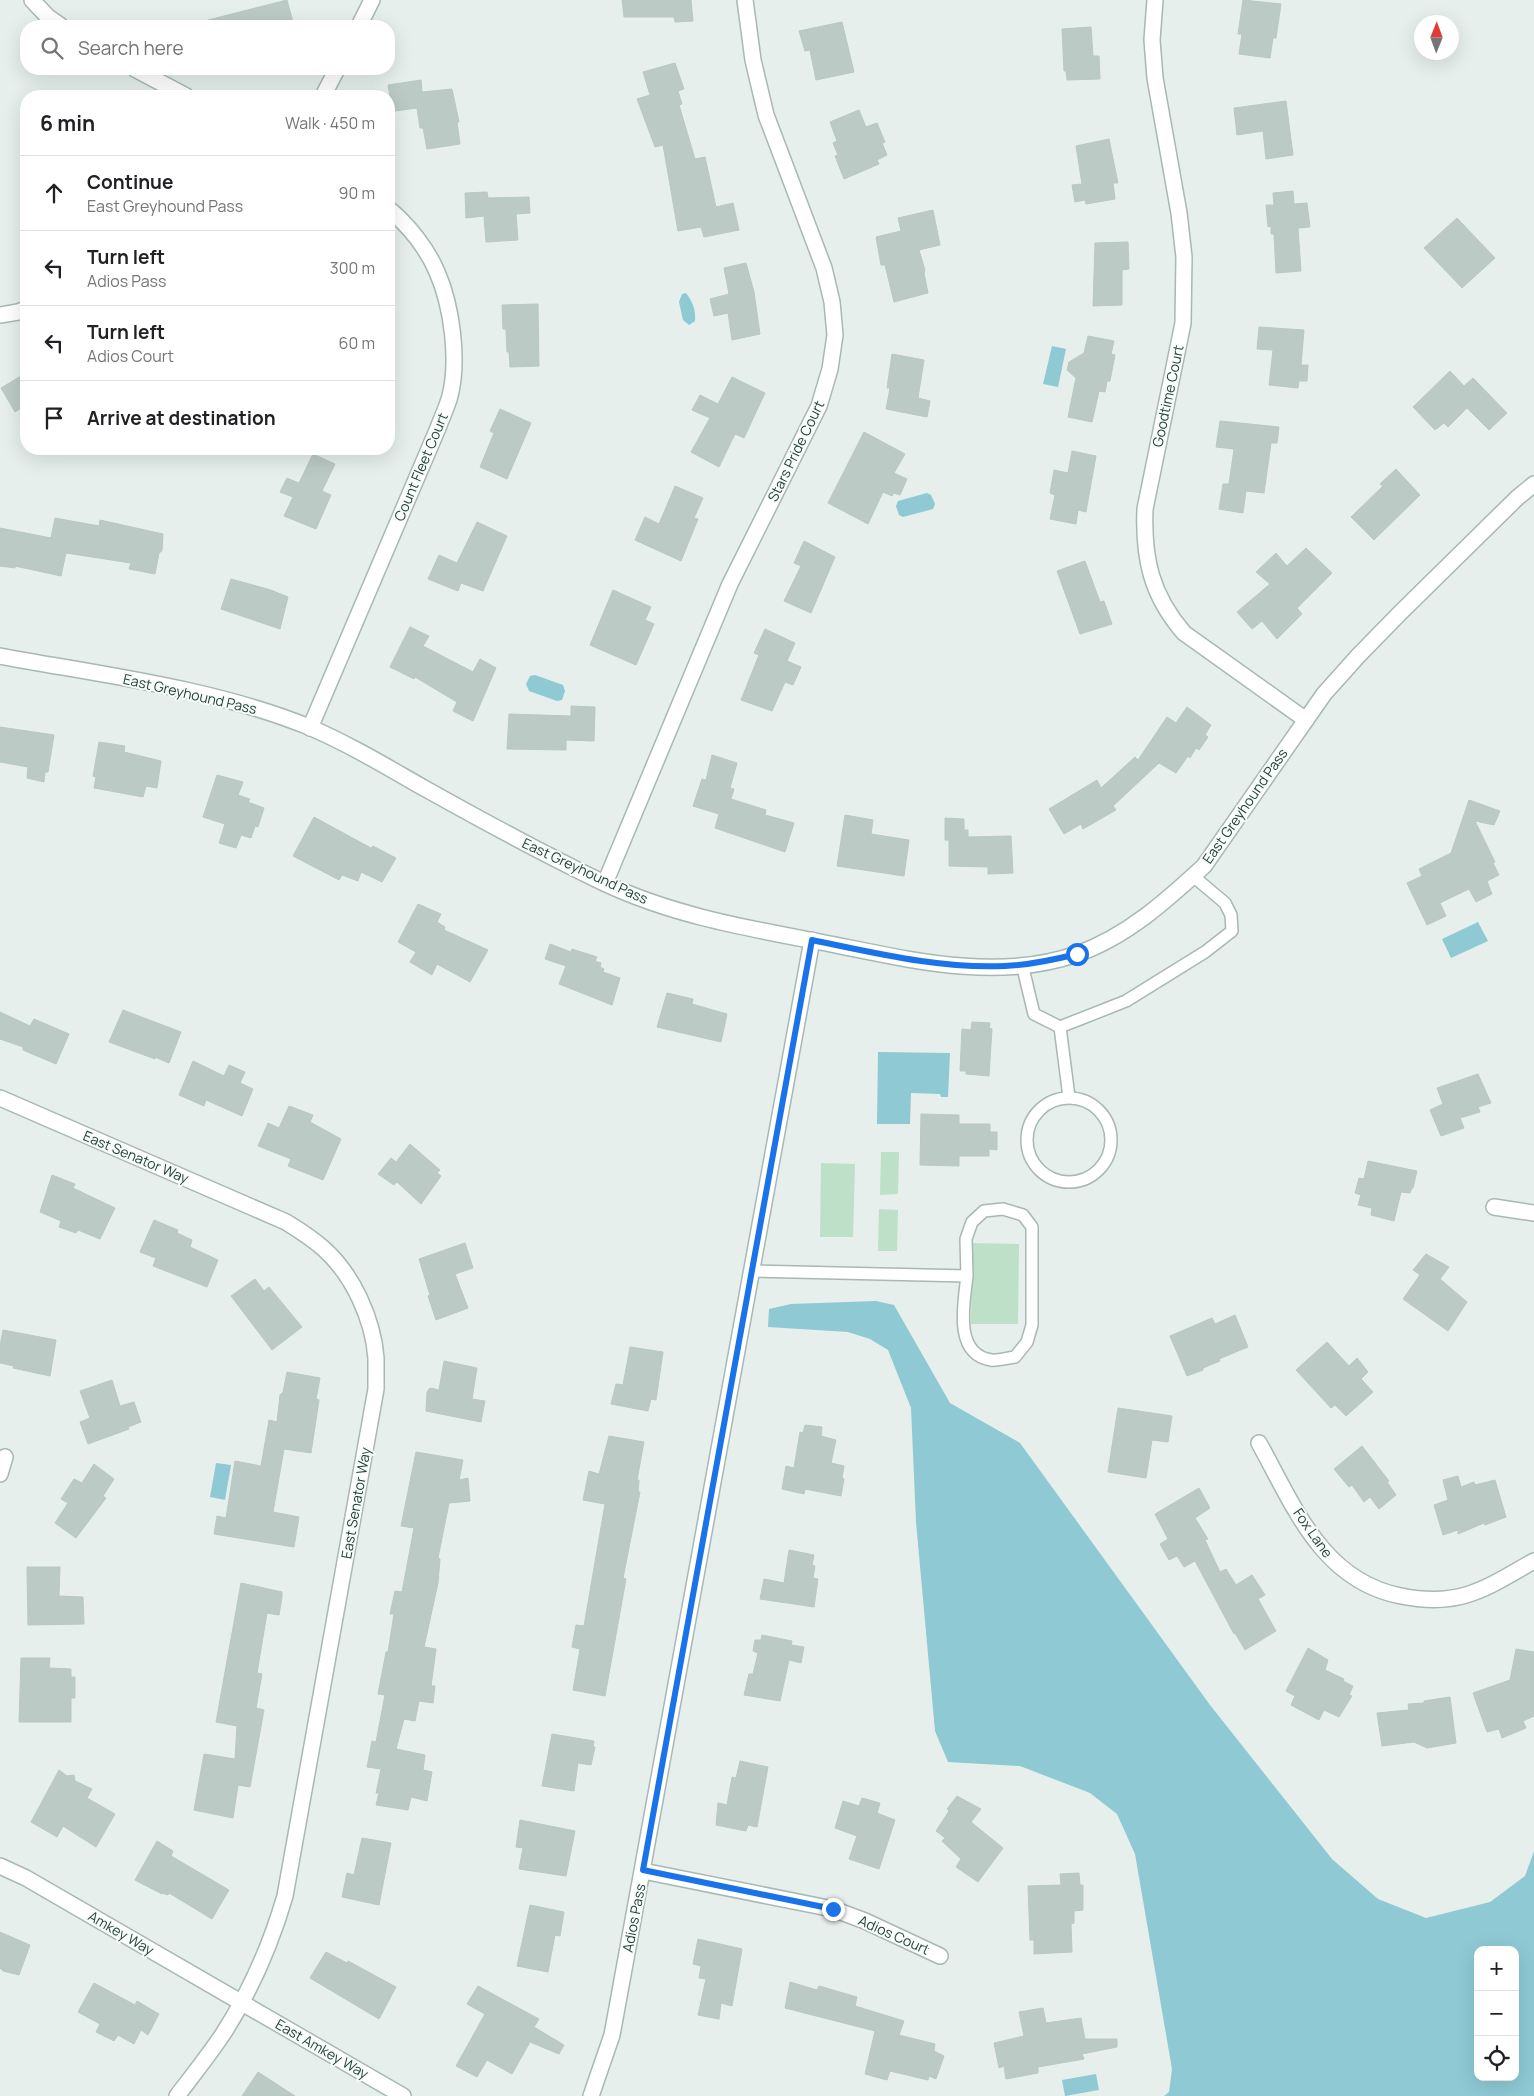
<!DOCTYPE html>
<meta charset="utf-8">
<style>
:root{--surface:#fff;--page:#f6f6f6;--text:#202124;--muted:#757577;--line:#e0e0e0}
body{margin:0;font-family:Manrope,sans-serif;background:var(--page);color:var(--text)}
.controls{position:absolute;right:15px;bottom:15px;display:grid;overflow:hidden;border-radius:10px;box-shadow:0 5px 20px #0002}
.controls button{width:45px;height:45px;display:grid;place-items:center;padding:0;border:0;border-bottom:1px solid var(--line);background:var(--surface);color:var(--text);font:25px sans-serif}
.compass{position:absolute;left:1414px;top:15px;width:45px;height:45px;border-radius:50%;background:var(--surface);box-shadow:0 5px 20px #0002;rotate:1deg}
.stop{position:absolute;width:15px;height:15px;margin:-11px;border:4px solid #1a73e8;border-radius:50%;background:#fff}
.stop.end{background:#1a73e8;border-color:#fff;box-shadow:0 1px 5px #0008}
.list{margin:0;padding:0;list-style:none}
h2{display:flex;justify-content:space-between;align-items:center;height:65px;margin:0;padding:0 20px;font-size:21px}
h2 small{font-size:16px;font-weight:400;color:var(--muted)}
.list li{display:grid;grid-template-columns:32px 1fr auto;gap:15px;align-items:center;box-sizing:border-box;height:75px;padding:0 20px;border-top:1px solid var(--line)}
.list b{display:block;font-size:19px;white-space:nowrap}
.list p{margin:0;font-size:16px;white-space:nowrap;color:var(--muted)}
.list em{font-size:16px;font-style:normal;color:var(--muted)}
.icon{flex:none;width:28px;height:28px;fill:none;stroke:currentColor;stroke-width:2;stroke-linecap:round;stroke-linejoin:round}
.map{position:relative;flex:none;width:1534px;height:2096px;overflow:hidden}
.search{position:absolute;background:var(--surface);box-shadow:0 5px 20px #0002;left:20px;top:20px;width:375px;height:55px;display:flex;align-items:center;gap:12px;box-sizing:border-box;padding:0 18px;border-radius:20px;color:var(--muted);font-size:19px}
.panel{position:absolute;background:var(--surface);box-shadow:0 5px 20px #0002;left:20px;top:90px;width:375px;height:365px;border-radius:20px}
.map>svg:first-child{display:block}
</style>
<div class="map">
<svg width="1534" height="2096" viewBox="0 0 1534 2096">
<rect width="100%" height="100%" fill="#e6efeb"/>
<g fill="#bfe0c8">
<path d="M881,1152h18l-1,42 -18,1z"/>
<path d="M821,1163l34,1 -2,73h-33z"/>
<path d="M879,1209l19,1 -1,41h-19z"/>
<path d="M972,1243l47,1 -1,80h-47z"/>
</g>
<g fill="#8ec9d4" fill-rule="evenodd">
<path d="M686,293c6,8 10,16 9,28l-6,4 -6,-5 -4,-18 3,-8z"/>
<path d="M1052,346l14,3 -8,38 -15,-3z"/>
<path d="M927,493l4,2 4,9 -2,5 -30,8 -4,-2 -3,-9 2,-5z"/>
<path d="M535,675l28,10 2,6 -3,9 -5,1 -28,-10 -3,-7 4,-8z"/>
<path d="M1478,922l10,19 -37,17 -9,-19z"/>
<path d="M878,1052l72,1 -2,44h-7l-1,-3 -29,-1 -1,31h-33z"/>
<path d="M876,1301l18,4 56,98 70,40 190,262 122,154 46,40 48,19 64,-16 35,-26 9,-25v245h-370l5,-4 3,-23 -37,-215 -18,-40 -27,-21 -70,-27 -72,-4 -13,-31 -19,-209 -5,-114 -23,-58 -18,-11 -22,-7 -80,-5 1,-18 22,-5zM1478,1950h37v127h-37z"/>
<path d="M216,1463l15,2 -6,35 -15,-3z"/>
<path d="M1096,2074l3,16 -34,6 -3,-16z"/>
</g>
<g fill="#bbcac4" stroke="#b8c9c2">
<path d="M287,0l7,26h-86v-6z"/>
<path d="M622,0h69l2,21 -18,1 -1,-5h-50z"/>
<path d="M1243,0l38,4 -5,34h-3l-3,20 -31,-4 3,-20h-4z"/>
<path d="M842,22l12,50 -38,8 -6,-30 -5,1 -6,-20z"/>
<path d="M1091,27l2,29h6l1,23 -33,1 -1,-9h-2l-2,-42z"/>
<path d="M675,63l9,26 -6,2 4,13 -3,1 16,54 10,-2 11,50 17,-4 6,27 -35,7 -3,-10 -23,4 -15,-86 -8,2 -18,-48 13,-4 -7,-23z"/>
<path d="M421,80l1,12 30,-3 7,33h-2l3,22 -33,5 -4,-21h-3l-3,-20 -22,3 -2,-8h-2l-3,-18z"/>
<path d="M1286,101l7,54 -27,4 -3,-28 -26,4 -3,-27z"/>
<path d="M859,110l7,17 11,-4 8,19 -3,1 5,12 -10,5 2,4 -35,15 -9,-23 3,-1 -5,-12 4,-2 -7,-19z"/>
<path d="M1109,139l9,44h-5l2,16 -29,5 -1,-4 -10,2 -3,-17 10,-1 -6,-38z"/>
<path d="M1293,191l1,13 13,-1 3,24 -12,1 3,43 -25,2 -2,-39h-3v-8l-3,1 -2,-22h8l-1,-12z"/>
<path d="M487,192l1,6 41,-1 1,16 -14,1 2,26 -32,2 -2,-26 -18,2 -1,-25z"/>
<path d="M933,210l7,35 -21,5 6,20 -1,3 4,20 -34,9 -9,-37h-4l-5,-28 25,-6 -3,-13z"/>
<path d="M1457,218l38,40 -33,30 -38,-40z"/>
<path d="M1128,242l1,27 -7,1v35l-29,1 2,-63z"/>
<path d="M746,263l8,29 6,42 -28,6 -4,-27 -14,3 -4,-17 19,-5 -5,-26z"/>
<path d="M538,304l1,62 -29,1 -1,-15h-2l-1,-23h-3l-1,-24z"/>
<path d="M1259,327l45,3 -3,35h7l-1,16h-8l-1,7 -29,-3 4,-35 -16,-1z"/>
<path d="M1088,336l26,5 -3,13 4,1 -5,26h-3l-2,11 -6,-1 -7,31 -24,-5 8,-39 -9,-8 2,-8 15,-9z"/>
<path d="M892,354l32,6 -6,38 12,3 -3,16 -41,-8 4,-21h-3z"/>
<path d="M1450,371l14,15 9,-8 34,35 -18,17 -22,-22 -19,19 -4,-4 -9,7 -22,-23z"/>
<path d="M26,373v32l-11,7 -14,-24z"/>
<path d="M732,377l33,16 -21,45 -9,-4 -16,33 -28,-15 19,-34 -18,-8 8,-15 18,9z"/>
<path d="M500,409l31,14 -24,56 -27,-12 14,-34 -4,-2z"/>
<path d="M1220,421l59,6 -2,16h-6l-7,50 -18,-2 -3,22 -24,-4 4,-25h6l5,-35 -18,-2z"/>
<path d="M864,432l41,22 -11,19 13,6 -7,16 -6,-2 -2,3 -9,-4 -15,32 -40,-21z"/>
<path d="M1072,451l24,5 -10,56 -8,-2 -2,14 -26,-5 5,-24 -5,-2 4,-23 14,3z"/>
<path d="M313,454l22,10 -13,27 9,4 -15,34 -32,-13 9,-19 -13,-5 7,-14 12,5z"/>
<path d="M1396,469l24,26 -46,45 -23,-23 32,-31 -3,-2z"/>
<path d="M675,486l28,12 -9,20 4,1 -17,42 -46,-21 10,-23 14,7z"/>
<path d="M55,518l44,8 1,-6 63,14 -1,17 -3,2 -4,21 -26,-5 2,-6 -65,-10 -5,23 -46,-10v2l-15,-2v-38l51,10z"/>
<path d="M477,522l30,14 -24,55 -22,-8 -3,8 -30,-12 11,-24 18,8z"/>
<path d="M804,541l31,16 -24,56 -27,-12 17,-35 -7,-3z"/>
<path d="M1306,548l26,25 -35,35 5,6 -25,25 -15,-18 -10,8 -15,-17 33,-28 -14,-12 20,-19 11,13z"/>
<path d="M1085,561l15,41 4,-1 8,23 -32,10 -23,-63z"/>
<path d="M231,579l40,11 17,7 -8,32 -59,-20z"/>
<path d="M613,590l38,17 -6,13 9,4 -18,41 -46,-20z"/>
<path d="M410,627l19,9 -6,10 50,26 7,-13 16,9 -23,53 -20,-10 4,-9 -42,-25 -1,2 -24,-12z"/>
<path d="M765,629l30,14 -8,18 14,6 -8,18 -8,-3 -13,29 -31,-11 18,-45 -5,-2z"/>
<path d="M571,706l24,1 -1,34 -28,-1v10l-59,-1 2,-35 62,2z"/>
<path d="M1187,707l24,18 -6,10 3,2 -9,13 -3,-2 -6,10 -2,-2 -12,17 -17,-10 -46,43 3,4 -33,19 -2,-5 -17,10 -15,-25 48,-29 4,8 34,-31 3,3 29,-43 9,6z"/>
<path d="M0,727l54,8 -6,37h-3l-1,10 -17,-4 1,-11 -28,-5z"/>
<path d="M99,742l26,4 -1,6 37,9 -4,27 -11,-2 -3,11 -49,-9 2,-11 -3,-1z"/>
<path d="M712,755l25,8 -7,25 4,1 -3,10 35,11 -1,5 29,8 -9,29 -70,-24 4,-14 -26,-8 9,-27 4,1z"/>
<path d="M217,775l26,7 -5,13 12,4 -2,3 16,6 -6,19 -3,-1 -4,12 -10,-3 -5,13 -17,-5 6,-19 -22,-7z"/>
<path d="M1469,800l31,11 -6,14 -19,-4 20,41 -2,1 6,12 -12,6 5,13 -16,8 -7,-13 -29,14 6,13 -19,9 -20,-42 15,-7 -3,-7 32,-16z"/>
<path d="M845,815l28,5 -2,14 38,6 -5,36 -67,-10z"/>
<path d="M314,817l57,31 2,-2 23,12 -14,24 -21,-10 -3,9 -16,-6 -3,5 -46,-24z"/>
<path d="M945,818l19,1v11h4v7l43,-1 2,37 -25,1v-7l-39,-1v-26h-4z"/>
<path d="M418,904l23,10 -4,8 8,5 -1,3 44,20 -18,32 -33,-18 -5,11 -22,-13 6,-10 -18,-10z"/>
<path d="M550,944l21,8 1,-3 25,8 -2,4 6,2 -1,4 4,2 -1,3 17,6 -8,27 -53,-21 7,-18 -21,-7z"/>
<path d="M667,993l26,6 -1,5 35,10 -6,28 -64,-15z"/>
<path d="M123,1010l58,22 -12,31 -14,-6v2l-46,-17z"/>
<path d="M0,1012l30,14 4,-7 35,15 -13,30 -33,-14v-3l-23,-8z"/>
<path d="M972,1022l18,1 -1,5 3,1 -3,47 -23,-2v-3h-6l2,-42 9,1z"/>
<path d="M193,1061l31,15 5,-11 16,7 -5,11 13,6 -11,27 -36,-16 -2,6 -25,-11z"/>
<path d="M1478,1074l13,29 -13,4 2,5 -20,6 4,10 -23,8 -11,-26 13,-6 -6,-16z"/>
<path d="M289,1106l24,9 -3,7 31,17 -18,41 -35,-14 3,-7 -33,-13 10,-23 11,5z"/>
<path d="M921,1114l38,1v9h31v8h7v18l-8,-1v7h-30v10l-39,-1z"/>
<path d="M410,1144l30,26 -3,3 4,3 -20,28 -24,-22 -3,3 -16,-11 13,-16 5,4z"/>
<path d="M1368,1161l49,10 -4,17h-1l-2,5 -9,-1 -7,29 -23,-6 1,-7 -14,-3 3,-10 -6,-2 4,-15 5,1z"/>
<path d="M52,1175l23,9 -2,4 42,20 -15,31 -22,-9 -2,3 -17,-6 2,-6 -21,-9z"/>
<path d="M154,1220l24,10 -1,3 15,7 -2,7 28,13 -11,27 -54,-21 3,-8 -16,-6z"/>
<path d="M465,1243l8,25 -18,6 13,34 -32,12 -8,-24 2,-1 -11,-36z"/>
<path d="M1426,1254l23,13 -9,12 27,23 -19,29 -45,-32 17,-24 -7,-5z"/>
<path d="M255,1279l9,12 5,-4 33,40 -30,23 -41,-54z"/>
<path d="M1235,1315l13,32 -29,12 1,2 -17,7v2l-16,6 -17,-40 42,-18 3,6z"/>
<path d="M3,1330l53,10 -6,36 -37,-8 1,-2 -14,-3v-17z"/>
<path d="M1327,1342l22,24 8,-8 11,14 -7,7 12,13 -27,24 -11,-11 -4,3 -35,-38z"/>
<path d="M630,1347l33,5 -7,48 -5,-1 -3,12 -37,-7 5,-20 7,1z"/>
<path d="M444,1361l33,7 -5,31 13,2 -4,21 -55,-11 1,-19 3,-4 9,2z"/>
<path d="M287,1372l33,6 -4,21 3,1 -8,53 -27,-4 -11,63 26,5 -5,30 -80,-13 3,-18 9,2 9,-57 26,5 8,-46 8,2 3,-27 3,-3z"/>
<path d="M112,1380l8,26 14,-4 7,20 -13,5 1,2 -41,15 -8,-22 10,-4 -10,-27z"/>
<path d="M1118,1408l54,8 -4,26 -16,-2 -6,38 -38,-6z"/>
<path d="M805,1425l17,2 -1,9 15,4 -5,23 13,3 -2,12 2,1 -3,17 -36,-7 -1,5 -22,-5 4,-23 8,2 6,-36 3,1z"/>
<path d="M609,1436l35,6 -7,38h2l-1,12h2l-17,86 3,1 -21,117 -32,-6 7,-41 -8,-2 4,-22 8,1 21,-122 -22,-4 6,-29 10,3z"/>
<path d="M1362,1446l27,35 -2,1 9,13 -17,14 -9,-12 -6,5 -12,-17 -3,2 -15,-18z"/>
<path d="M416,1452l47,8 -4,20 9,-2 2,23 -21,2 -11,55 2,1 -2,24 -14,64 12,2 -5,37h4l-2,17 -14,-2 -4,20 -11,-2 -8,30 29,6 -2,15 9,2 -5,29 -16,-4 -3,13 -32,-5 3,-12h-3l5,-24 -14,-2 5,-26 4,1 9,-47 -7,-1 8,-42h2l6,-38h-4l5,-23 7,1 12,-64 -13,-2z"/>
<path d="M94,1464l20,15 -11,17 3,2 -30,40 -21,-15 13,-20 -7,-4 13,-20 8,4z"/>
<path d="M1458,1476l3,11 13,-5 1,3 20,-5 11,37 -21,8 -1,-2 -26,11v-4l-15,5 -9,-30 14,-5 -5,-20z"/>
<path d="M1199,1488l11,20 -15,10 13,21 -3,1 15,32 6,-3 10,16 16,-10 13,20 -7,4 18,32 -31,19 -10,-17 -1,1 -39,-73 -11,6 -7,-11 -8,4 -9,-16 8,-5 -13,-25z"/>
<path d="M789,1550l25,5 -2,10 3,1 -2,12 5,1 -4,28 -54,-8 4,-20 20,4z"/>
<path d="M27,1567h33l-1,29 24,1 1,27 -56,1z"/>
<path d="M241,1583l41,9v5l-3,18 -12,-2 -10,60 5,1 -6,34 8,2 -14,77 -12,-2 -5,33 -39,-8 10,-56 31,5 2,-33 -21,-4z"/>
<path d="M762,1635l30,6 -1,4 13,2 -3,16 -12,-3 -9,41 -36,-6 5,-21h4l5,-21 -5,-2 2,-11h6z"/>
<path d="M1308,1648l20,12 -3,10 19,9 -1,2 10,5 -4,9 3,1 -13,21 -15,-7 -5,10 -28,-15 4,-9 -9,-5z"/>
<path d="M1516,1649l18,3v64l-11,5 3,7 -24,10 -3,-9 -12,3 -14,-39 37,-13z"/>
<path d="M21,1658h29l-1,10 22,1v8h4v21h-4v24h-52z"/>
<path d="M1450,1697l6,46 -29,5 -13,-6 -32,4 -5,-33 32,-3 -1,-6 16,-1v-2z"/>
<path d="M552,1734l42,7 -1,6h2l-4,18 -13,-2 -4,28 -32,-5z"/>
<path d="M740,1761l28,6 -11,60 -9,-2 -2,6 -30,-6 2,-22 9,2 5,-28 4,1z"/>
<path d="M59,1770l8,6 7,-1 1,6 17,8 -5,9 28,16 -19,33 -33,-21 -6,11 -26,-15z"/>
<path d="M957,1796l24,13 -10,13 32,26 -25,34 -22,-15 5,-8 -19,-18 3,-3 -9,-7 13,-20 -2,-2z"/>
<path d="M862,1798l18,5 -3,10 18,7 -16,49 -30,-10 8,-23 -22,-8 8,-27 16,5z"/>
<path d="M520,1820l55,11 -9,45 -47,-7 4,-21 -7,-1z"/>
<path d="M362,1838l29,5 -12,62 -37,-8 5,-24 7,2z"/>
<path d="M157,1841l16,10 -2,5 58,34 -17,29 -43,-26 -1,2 -6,-2v1l-27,-14z"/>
<path d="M1079,1873l1,12h3v25l-9,1v12l-3,1 1,28 -38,2v-14h-4l-2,-54 33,-1 -1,-11z"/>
<path d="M530,1905l34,7 -4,24 -5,-1 -7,37 -31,-6z"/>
<path d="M0,1932l30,13 -11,30 -16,-4 -3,-3z"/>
<path d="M698,1939l44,10 -10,57 -11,-3 -2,16 -21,-4 8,-36 -7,-1 2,-12 -8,-2z"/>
<path d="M326,1952l21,11 1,-2 48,26 -17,32 -69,-41z"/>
<path d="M790,1982l27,8 2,-4 38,11 -2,9 49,15 -5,14 36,9 -1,7 10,5 -8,23 -7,-3 -1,4 -38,-9 -3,9 -22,-6 10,-43 -90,-23z"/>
<path d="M94,1983l41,22 2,-4 22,13 -11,21 -7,-5 -7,14 -16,-9 -4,6 -18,-9 4,-8 -22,-12z"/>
<path d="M478,1986l61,33 -5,8 30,18 -5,9 -29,-12 -18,32 -25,-14 -10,17 -21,-11 29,-52 -18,-10z"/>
<path d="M1043,2008l3,15 35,-5 4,21h32v8l-35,7 2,5 -46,8v6l-32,6 -2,-13 -5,2 -5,-25 30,-7 -5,-24z"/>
<path d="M258,2072l37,24h-53z"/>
</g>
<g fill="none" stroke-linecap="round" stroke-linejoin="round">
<g stroke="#a8b8b2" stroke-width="14">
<g id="lane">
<path d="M1022,964l12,50 26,13 66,-26 79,-49 27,-21 -1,-16 -6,-12 -32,-27"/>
<path d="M1060,1027l9,70"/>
<circle cx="1069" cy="1140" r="42"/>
<path d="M752,1271l215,5c-3,27 -14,78 24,84 7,1 16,-2 24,-3l12,-15 5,-17v-98l-9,-12 -20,-6 -19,2 -12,11 -6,17 1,37"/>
</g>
</g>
<g stroke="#a8b8b2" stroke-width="18">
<g id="street">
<path d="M32,0l16,17 13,9"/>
<path d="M1155,0l-3,40 3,38 24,135 5,44 -1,66 -38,186c-2,49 6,86 39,124l122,87"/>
<path d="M359,26l13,-26"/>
<path d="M135,69l51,27"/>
<path d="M323,96l14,-27"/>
<path d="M0,315l18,-3 8,-3"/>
<path d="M0,656c102,19 213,32 309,71 40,17 78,40 115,61 59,33 117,65 178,94 69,33 144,46 218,60 83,16 174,41 257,12 49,-17 89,-53 127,-88l120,-172 34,-38 42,-43 117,-115 17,-14"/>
<path d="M310,728l128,-300c4,-11 9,-21 12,-32 9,-36 2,-90 -13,-124 -10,-24 -29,-47 -48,-63"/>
<path d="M605,883l125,-299 89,-178 11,-37 5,-34 -3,-33 -8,-34 -58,-153 -13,-55 -8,-60"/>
<path d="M0,1098l286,124c13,8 27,17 38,27 29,26 49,70 52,109 0,10 0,21 0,31l-91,507c-14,48 -35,96 -62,138 -14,21 -30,41 -46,62"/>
<path d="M1494,1207l40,6"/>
<path d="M1259,1443c35,63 63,138 142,153 20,4 45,5 65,-1 24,-7 46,-22 68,-34"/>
<path d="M0,1474l5,-17"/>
<path d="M0,1866l26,12 377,218"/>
<path d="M643,1871l190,38 32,12 75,35"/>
<path d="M591,2096l21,-61 200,-1095"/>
</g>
</g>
<use href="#lane" stroke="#fff" stroke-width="11"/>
<use href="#street" stroke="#fff" stroke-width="15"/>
</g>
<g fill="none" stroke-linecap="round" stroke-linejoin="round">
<path stroke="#1a73e8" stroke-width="6" d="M833,1909l-190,-39 169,-930c63,13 128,29 193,26 24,-1 48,-6 72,-12"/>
</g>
<g text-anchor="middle" stroke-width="4" stroke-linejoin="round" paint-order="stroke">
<g font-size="14" fill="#24423a" stroke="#f7fbf9">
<text transform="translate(1168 396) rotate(-78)" y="5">Goodtime Court</text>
<text transform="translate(796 451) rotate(-64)" y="5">Stars Pride Court</text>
<text transform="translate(421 467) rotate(-67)" y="5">Count Fleet Court</text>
<text transform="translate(190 694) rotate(13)" y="5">East Greyhound Pass</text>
<text transform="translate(1245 806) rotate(-55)" y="5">East Greyhound Pass</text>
<text transform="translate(585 871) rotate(25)" y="5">East Greyhound Pass</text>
<text transform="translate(136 1157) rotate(23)" y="5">East Senator Way</text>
<text transform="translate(356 1503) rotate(-80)" y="5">East Senator Way</text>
<text transform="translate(1313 1533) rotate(55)" y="5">Fox Lane</text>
<text transform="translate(634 1918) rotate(-79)" y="5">Adios Pass</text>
<text transform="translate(121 1933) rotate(30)" y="5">Amkey Way</text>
<text transform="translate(894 1935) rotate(24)" y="5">Adios Court</text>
<text transform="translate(322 2049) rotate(30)" y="5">East Amkey Way</text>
</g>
</g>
</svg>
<div class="controls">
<button>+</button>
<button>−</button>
<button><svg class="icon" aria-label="locate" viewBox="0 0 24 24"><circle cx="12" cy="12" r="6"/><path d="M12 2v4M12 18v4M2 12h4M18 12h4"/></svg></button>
</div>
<svg class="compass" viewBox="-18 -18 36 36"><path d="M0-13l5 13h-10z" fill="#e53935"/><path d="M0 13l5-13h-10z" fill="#757577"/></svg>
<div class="stop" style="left:1077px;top:954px"></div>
<div class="stop end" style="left:833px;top:1909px"></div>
<div class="search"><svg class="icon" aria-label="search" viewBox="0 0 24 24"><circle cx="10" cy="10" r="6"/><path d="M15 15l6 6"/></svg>Search here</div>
<section class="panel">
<h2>6 min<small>Walk · 450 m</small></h2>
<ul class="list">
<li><svg class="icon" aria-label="ahead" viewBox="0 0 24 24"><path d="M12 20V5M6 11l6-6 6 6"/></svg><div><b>Continue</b><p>East Greyhound Pass</p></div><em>90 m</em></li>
<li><svg class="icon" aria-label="left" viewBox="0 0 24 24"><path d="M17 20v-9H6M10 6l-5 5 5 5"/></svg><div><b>Turn left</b><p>Adios Pass</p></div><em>300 m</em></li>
<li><svg class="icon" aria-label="left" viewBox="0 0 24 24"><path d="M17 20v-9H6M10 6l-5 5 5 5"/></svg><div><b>Turn left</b><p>Adios Court</p></div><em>60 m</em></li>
<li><svg class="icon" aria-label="arrive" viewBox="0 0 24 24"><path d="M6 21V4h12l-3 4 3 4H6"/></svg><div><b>Arrive at destination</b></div></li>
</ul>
</section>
</div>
